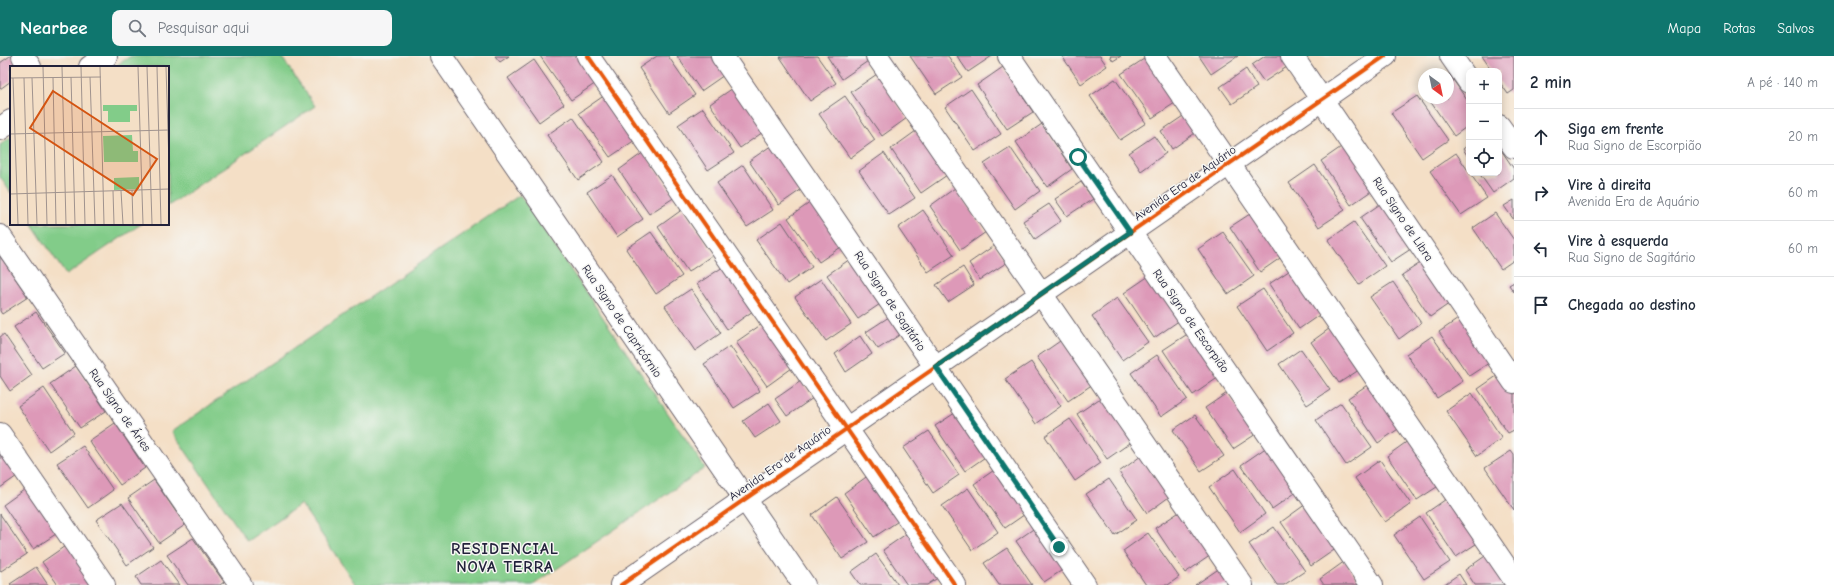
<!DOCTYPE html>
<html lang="pt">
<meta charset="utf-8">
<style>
:root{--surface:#fff;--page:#f6f6f7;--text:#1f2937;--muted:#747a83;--line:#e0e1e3;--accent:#0f766e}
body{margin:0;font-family:"Comic Neue",sans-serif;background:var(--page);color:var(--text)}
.controls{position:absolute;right:12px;top:12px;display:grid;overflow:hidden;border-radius:8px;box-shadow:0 2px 10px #0003}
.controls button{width:36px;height:36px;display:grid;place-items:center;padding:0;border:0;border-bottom:1px solid var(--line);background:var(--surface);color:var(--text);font:20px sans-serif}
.compass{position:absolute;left:1418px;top:12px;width:36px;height:36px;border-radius:50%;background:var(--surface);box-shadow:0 2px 10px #0003;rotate:147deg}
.stop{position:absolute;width:12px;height:12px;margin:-9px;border:3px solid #0f766e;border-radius:50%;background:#fff}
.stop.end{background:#0f766e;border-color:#fff;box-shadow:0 1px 4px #0008}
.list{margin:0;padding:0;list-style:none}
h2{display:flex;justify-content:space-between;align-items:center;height:52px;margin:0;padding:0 16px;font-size:17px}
h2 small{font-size:13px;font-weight:400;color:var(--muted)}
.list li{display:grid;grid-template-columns:26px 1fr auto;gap:12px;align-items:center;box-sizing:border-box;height:56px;padding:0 16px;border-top:1px solid var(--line)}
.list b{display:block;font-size:15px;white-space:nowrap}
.list p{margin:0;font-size:13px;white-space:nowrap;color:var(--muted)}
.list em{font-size:13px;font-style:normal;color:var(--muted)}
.icon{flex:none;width:22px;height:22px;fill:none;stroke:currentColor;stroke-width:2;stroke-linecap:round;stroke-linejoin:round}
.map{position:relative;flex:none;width:1514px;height:529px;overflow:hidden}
header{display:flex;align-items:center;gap:24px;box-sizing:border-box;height:56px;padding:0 20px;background:var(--accent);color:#fff}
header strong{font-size:19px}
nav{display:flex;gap:22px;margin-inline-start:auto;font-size:14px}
.search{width:280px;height:36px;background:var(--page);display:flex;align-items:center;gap:10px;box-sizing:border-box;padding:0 14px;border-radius:8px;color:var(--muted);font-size:15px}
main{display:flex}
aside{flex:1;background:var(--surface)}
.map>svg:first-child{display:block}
</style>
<header>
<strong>Nearbee</strong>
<div class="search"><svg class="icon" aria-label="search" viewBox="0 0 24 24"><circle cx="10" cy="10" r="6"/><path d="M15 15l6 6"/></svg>Pesquisar aqui</div>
<nav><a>Mapa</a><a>Rotas</a><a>Salvos</a></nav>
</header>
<main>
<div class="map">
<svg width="1514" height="529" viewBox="0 0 1514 529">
<rect width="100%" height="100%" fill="#f6f6f2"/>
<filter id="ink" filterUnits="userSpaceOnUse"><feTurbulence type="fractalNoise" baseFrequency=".025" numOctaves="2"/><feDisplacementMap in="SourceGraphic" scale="8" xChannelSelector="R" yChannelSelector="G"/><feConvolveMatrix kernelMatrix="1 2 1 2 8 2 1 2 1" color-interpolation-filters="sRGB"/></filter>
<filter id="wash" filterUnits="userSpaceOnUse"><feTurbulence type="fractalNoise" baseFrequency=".012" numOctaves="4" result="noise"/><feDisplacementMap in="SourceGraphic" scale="16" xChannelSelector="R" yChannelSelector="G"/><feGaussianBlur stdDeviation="0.9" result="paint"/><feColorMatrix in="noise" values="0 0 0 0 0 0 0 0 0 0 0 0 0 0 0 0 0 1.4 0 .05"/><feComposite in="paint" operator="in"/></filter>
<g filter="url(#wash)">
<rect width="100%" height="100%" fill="#f4dfc6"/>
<g fill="#82cc89" stroke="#527762">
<path d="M131,0h150l34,50 -147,100v-139h-54z"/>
<path d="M11,81v56l-11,-16v-32z"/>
<path d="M520,139l185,273 -172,117h-177l-55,-81 -54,37 -75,-110z"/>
<path d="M32,168h109l-75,51z"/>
</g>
<g id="blocks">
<g fill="#dd99b8">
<path d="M10,0h2l7,11h-8v14l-11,8v-26z"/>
<path d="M495,0h14l-9,6z"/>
<path d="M540,0h38l18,27 -25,17z"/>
<path d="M657,0h11l27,39 -26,18 -30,-45z"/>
<path d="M677,0h38l12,17 -26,18z"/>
<path d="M817,0l19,27 -26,18 -30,-44z"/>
<path d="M827,0h38l3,5 -26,18z"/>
<path d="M910,0h38l14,21 -26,17z"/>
<path d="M957,0h35l-24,16z"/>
<path d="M1062,0h38l7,10 -26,18z"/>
<path d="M1110,0h11l-8,5z"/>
<path d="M1199,0h39l-27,18z"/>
<path d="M1265,0h19l6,9 -26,17 -12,-17z"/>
<path d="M1482,0h32v34l-6,4 -9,-13v-10h-7z"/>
<path d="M1147,1l31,44 -26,17 -31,-44z"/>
<path d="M534,4l30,44 -25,18 -31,-44z"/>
<path d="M1003,11l30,45 -26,17 -30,-44z"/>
<path d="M1246,13l11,18 -25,17 -12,-17z"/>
<path d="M877,18l30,44 -25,18 -31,-44z"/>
<path d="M1449,18l20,29v22l-15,11 -26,-38h20z"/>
<path d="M1115,23l31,44 -26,17 -30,-44z"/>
<path d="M736,30l30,44 -26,18 -30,-44z"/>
<path d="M971,33l30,45 -26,17 -30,-44z"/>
<path d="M605,39l30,45 -25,17 -31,-44z"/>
<path d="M845,40l30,44 -25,18 -31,-44z"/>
<path d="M1417,40l31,44 -26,18 -31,-45z"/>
<path d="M703,52l31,45 -26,17 -30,-45z"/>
<path d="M1186,58l12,17 -26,18 -11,-18z"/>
<path d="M573,61l31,45 -26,18 -31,-45z"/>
<path d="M1042,68l30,45 -25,18 -31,-45z"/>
<path d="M916,75l31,44 -26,18 -30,-44z"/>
<path d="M1154,80l12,17 -25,18 -12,-18z"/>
<path d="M775,87l30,44 -26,18 -30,-44z"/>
<path d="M1347,87l30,44 -26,18 -30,-44z"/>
<path d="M1469,88v14l-6,-9z"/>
<path d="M1010,91l30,44 -25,18 -31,-45z"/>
<path d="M1499,91l15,22v9l-21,15 -14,-20h20z"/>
<path d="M644,96l31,45 -26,17 -30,-44z"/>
<path d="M884,97l31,45 -26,17 -30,-44z"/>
<path d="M1456,97l31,45 -26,17 -31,-44z"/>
<path d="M743,109l30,45 -26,17 -30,-44z"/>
<path d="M1315,109l30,45 -26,17 -30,-44z"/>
<path d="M612,119l31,44 -26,18 -30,-45z"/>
<path d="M1081,126l12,17 -26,17 -12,-17z"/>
<path d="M955,132l31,44 -26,18 -30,-44z"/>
<path d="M814,144l30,45 -25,17 -31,-44z"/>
<path d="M1386,144l31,45 -26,17 -31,-44z"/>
<path d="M1514,144v20l-10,-14z"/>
<path d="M1049,148l12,17 -26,18 -12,-18z"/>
<path d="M683,153l31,45 -26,18 -30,-45z"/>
<path d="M923,154l31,45 -26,17 -30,-44z"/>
<path d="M1256,154l30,44 -26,18 -30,-45z"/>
<path d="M1495,157l19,27v20l-13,9 -28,-41z"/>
<path d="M782,166l30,45 -25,17 -31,-44z"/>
<path d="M1354,166l31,44 -26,18 -31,-44z"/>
<path d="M651,176l31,44 -26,18 -30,-45z"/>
<path d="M1223,176l31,44 -26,18 -30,-45z"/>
<path d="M995,189l11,18 -26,17 -11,-17z"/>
<path d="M0,200l28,41 -26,17 -2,-3z"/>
<path d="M853,201l30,45 -25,17 -31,-44z"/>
<path d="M1425,204l28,41 -23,16 -28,-42z"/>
<path d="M723,211l30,44 -26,18 -30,-45z"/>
<path d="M963,211l11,18 -26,17 -12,-17z"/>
<path d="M1295,211l30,44 -26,18 -30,-45z"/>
<path d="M1149,220l31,44 -26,18 -30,-45z"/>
<path d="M821,223l30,45 -25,17 -31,-44z"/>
<path d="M1393,226l28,41 -22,16 -29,-42z"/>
<path d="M1514,226v10l-5,-7z"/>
<path d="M691,233l30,44 -26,18 -30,-45z"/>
<path d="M1263,233l30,44 -26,18 -30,-45z"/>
<path d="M1117,242l31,44 -26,18 -30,-44z"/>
<path d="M36,256l29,41 -23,15 -28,-41z"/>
<path d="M892,259l12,17 -26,17 -12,-17z"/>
<path d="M1464,259l31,44 -26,17 -30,-44z"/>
<path d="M762,268l30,44 -25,18 -31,-44z"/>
<path d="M1333,270l29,42 -23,15 -28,-41z"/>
<path d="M1189,277l30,44 -26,18 -30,-45z"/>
<path d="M4,278l28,41 -22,16 -10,-15v-39z"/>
<path d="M860,280l12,18 -26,18 -11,-18z"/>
<path d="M1432,280l31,45 -26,17 -31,-44z"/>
<path d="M1063,283l30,45 -25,17 -31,-44z"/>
<path d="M730,290l30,45 -26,17 -30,-44z"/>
<path d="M1301,293l29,41 -23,15 -28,-41z"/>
<path d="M1157,299l30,44 -26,18 -30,-44z"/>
<path d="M1031,306l30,44 -25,18 -31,-45z"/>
<path d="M76,310l30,45 -26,17 -30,-44z"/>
<path d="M1504,315l10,15v44l-6,3 -30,-44z"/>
<path d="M801,325l12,17 -26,18 -12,-17z"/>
<path d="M1373,325l31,44 -26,18 -30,-45z"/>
<path d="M44,332l30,45 -25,18 -31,-45z"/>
<path d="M1227,337l29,41 -23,15 -28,-41z"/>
<path d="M1472,337l30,45 -25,18 -31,-45z"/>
<path d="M1102,341l31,44 -26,18 -30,-45z"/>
<path d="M769,347l12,18 -26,17 -12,-17z"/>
<path d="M1341,347l31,44 -26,18 -30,-45z"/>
<path d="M961,353l30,44 -26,18 -30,-45z"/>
<path d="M1195,359l29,41 -23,15 -28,-41z"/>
<path d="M1070,363l31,44 -26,18 -30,-45z"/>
<path d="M115,367l30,45 -25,17 -31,-44z"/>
<path d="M929,375l30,44 -26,18 -30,-45z"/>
<path d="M1412,382l31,45 -26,17 -30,-44z"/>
<path d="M0,390l20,28 -20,14z"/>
<path d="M83,390l30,44 -25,18 -31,-45z"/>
<path d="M1267,391l31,44 -26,18 -31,-44z"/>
<path d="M1511,395l3,4v55l-29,-42z"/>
<path d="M1141,400l28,41 -22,16 -28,-41z"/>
<path d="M1380,404l31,44 -26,18 -30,-44z"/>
<path d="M1000,410l31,44 -26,18 -31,-44z"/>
<path d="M1235,413l30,45 -25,18 -31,-45z"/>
<path d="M869,419l31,45 -26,17 -30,-44z"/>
<path d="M1109,423l28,41 -22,15 -29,-41z"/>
<path d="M154,424l31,45 -26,18 -31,-45z"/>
<path d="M28,431l31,45 -26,17 -30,-44z"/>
<path d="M968,432l30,44 -26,18 -30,-44z"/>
<path d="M1452,439l30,45 -26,17 -30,-44z"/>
<path d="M837,441l31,45 -26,17 -30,-44z"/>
<path d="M122,447l31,44 -26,18 -31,-45z"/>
<path d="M1306,448l31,44 -26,18 -30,-44z"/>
<path d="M1181,455l30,44 -26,18 -30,-45z"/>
<path d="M0,458l27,40 -26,17 -1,-1z"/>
<path d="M1420,461l30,45 -26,17 -30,-44z"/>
<path d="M1039,469l28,42 -23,15 -28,-41z"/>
<path d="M1274,471l31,44 -21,14h-7l-28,-41z"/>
<path d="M909,476l30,45 -12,8h-20l-24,-35z"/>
<path d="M1148,477l31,44 -11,8h-22l-23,-34z"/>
<path d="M193,482l31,44 -4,3h-32l-21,-30z"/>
<path d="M68,488l28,41h-38l-16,-23z"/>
<path d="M1007,492l25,37h-33l-15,-22z"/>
<path d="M1491,496l22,33h-38l-10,-15z"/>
<path d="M876,498l22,31h-38l-9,-13z"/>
<path d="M161,504l18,25h-38l-5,-8z"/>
<path d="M1345,505l17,24h-38l-4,-6z"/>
<path d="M36,511l12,18h-37l-1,-1z"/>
<path d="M1220,512l12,17h-37z"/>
<path d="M1459,518l7,11h-23z"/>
</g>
</g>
</g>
<g filter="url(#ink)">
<use href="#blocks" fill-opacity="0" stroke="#6c646c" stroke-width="1"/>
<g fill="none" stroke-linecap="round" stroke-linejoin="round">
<g stroke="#6c646c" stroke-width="24">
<g id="minor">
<path d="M23,0l7,11"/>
<path d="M441,0l363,529"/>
<path d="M588,0l367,529"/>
<path d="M722,0l363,529"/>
<path d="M877,0l365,529"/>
<path d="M1009,0l363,529"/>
<path d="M1155,0l359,523"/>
<path d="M1292,0l222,326"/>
<path d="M1451,0l18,26"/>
<path d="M90,11l16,-11"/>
<path d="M1499,70l15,21"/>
<path d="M0,73l11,-8"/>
<path d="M0,180l241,349"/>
<path d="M0,378l104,151"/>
</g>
</g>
<g stroke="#6c646c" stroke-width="24">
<path id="tertiary" d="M621,529l764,-529"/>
</g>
<use href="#minor" stroke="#fff" stroke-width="22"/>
<use href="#tertiary" stroke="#fff" stroke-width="22"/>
<g stroke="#f6f6f2" stroke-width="6">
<g id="cycleway">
<path d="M588,0l367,529"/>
<path d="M621,529l764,-529"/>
</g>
</g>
<use href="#cycleway" stroke="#e8590c" stroke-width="4"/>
</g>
</g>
<g fill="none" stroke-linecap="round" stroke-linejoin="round" filter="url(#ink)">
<path stroke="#0f766e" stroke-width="5" d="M1059,491l-123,-180 194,-135 -52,-75"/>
</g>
<g text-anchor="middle" stroke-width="3" stroke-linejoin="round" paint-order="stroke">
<g font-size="12" fill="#22223b" stroke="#f6f6f2">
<text transform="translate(1185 127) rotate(-35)" y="4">Avenida Era de Aquário</text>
<text transform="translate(1403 163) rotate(56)" y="4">Rua Signo de Libra</text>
<text transform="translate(890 245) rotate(56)" y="4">Rua Signo de Sagitário</text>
<text transform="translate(622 265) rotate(56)" y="4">Rua Signo de Capricórnio</text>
<text transform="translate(1191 265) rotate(55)" y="4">Rua Signo de Escorpião</text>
<text transform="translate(120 354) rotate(55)" y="4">Rua Signo de Áries</text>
<text transform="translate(780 407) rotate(-35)" y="4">Avenida Era de Aquário</text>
</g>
<g font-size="16" font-weight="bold" letter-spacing="1" fill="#22223b" stroke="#f6f6f2">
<text x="505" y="498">RESIDENCIAL<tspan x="505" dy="18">NOVA TERRA</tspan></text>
</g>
</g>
<g transform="translate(10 10)">
<rect width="159" height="159" fill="#f4dfc6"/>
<path d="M93,39h34v6h-7v11h-22v-11h-5zM122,69l1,16h5v11h-34l-1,-26zM129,111v12l-25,1v-12z" fill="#82cc89"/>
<path fill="none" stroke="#a0938e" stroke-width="1" d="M33,1l4,157M52,1l4,157M71,1l4,157M90,1l4,157M128,1l5,157M137,1l5,157M147,1l4,157M156,1l3,98M61,11l4,147M80,11l5,147M0,12l91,-1M3,12l5,146M14,12l4,146M22,12l5,146M43,12l3,146M0,68l159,-4M122,124l1,34M103,125l1,33M111,125l2,33M0,128l159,-5"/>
<path fill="#d45411" fill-opacity="0.15" stroke="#d45411" stroke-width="2" d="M43,25l104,68 -24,36 -103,-67z"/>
<rect width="159" height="159" fill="none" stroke="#22223b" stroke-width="2"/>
</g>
</svg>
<div class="controls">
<button>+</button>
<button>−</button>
<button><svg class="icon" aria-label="locate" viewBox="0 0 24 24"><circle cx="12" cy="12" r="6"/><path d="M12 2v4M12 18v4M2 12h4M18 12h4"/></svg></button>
</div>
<svg class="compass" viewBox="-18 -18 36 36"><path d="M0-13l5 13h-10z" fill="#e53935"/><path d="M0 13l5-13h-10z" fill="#747a83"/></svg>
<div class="stop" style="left:1078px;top:101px"></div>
<div class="stop end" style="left:1059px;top:491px"></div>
</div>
<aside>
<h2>2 min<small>A pé · 140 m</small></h2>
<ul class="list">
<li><svg class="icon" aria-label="ahead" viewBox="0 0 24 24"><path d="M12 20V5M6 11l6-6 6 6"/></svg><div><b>Siga em frente</b><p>Rua Signo de Escorpião</p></div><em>20 m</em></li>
<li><svg class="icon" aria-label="right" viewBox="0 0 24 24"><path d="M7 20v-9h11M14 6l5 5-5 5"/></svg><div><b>Vire à direita</b><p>Avenida Era de Aquário</p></div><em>60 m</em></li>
<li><svg class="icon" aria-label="left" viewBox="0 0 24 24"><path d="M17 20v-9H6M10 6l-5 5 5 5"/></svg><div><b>Vire à esquerda</b><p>Rua Signo de Sagitário</p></div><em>60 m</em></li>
<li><svg class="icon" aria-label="arrive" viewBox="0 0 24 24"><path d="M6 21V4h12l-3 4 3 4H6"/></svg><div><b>Chegada ao destino</b></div></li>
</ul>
</aside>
</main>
